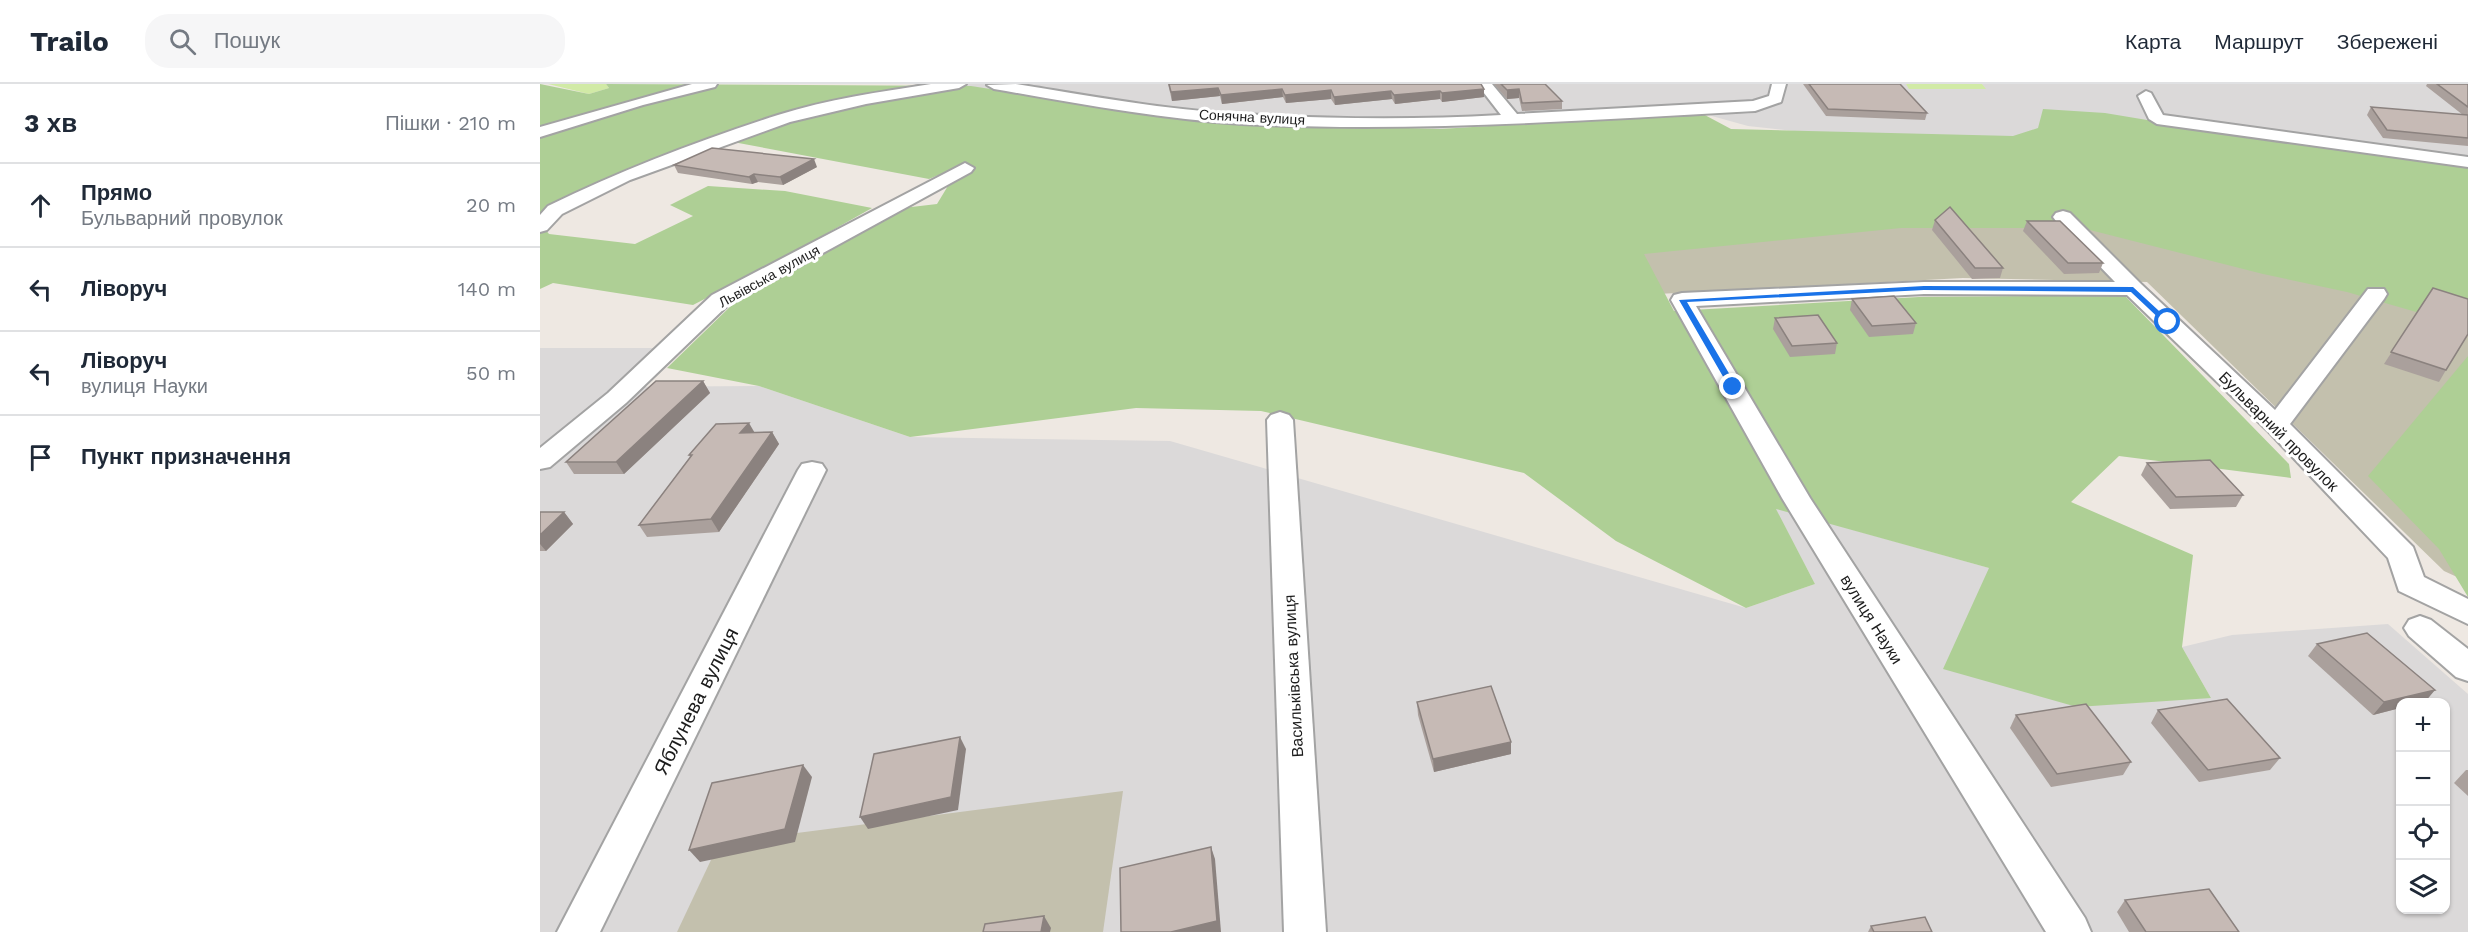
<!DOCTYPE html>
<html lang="uk">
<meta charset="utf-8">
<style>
:root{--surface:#fff;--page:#f6f6f7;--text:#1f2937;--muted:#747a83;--line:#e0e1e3}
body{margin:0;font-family:"Work Sans",sans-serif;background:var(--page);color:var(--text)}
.controls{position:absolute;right:18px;bottom:18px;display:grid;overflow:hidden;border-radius:12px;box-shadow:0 2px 4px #0004}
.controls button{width:54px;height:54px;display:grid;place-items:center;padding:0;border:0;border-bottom:2px solid var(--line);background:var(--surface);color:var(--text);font:30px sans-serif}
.stop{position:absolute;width:18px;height:18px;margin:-14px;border:4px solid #1a73e8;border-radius:50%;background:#fff}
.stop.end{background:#1a73e8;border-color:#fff;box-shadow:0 2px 6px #0008}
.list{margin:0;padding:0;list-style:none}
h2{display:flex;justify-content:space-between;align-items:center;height:78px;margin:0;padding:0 24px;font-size:26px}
h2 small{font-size:20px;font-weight:400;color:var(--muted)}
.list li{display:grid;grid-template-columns:39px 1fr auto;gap:18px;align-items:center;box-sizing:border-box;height:84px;padding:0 24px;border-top:2px solid var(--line)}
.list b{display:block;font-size:22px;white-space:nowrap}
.list p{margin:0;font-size:20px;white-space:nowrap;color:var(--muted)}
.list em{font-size:20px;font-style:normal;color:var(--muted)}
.icon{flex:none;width:33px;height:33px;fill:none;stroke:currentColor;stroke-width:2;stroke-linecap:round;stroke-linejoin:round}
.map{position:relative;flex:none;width:1928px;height:848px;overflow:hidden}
header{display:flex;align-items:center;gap:36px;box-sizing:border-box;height:84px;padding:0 30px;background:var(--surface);border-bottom:2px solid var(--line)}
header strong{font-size:28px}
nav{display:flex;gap:33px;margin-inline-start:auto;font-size:21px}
.search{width:420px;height:54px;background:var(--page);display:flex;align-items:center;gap:15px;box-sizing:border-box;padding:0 21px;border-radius:24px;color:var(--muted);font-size:22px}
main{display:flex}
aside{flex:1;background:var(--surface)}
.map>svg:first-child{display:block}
</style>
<header>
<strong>Trailo</strong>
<div class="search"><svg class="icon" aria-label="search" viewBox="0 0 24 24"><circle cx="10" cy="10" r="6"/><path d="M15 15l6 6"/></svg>Пошук</div>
<nav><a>Карта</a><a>Маршрут</a><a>Збережені</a></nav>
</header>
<main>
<aside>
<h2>3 хв<small>Пішки · 210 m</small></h2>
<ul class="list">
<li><svg class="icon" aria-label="ahead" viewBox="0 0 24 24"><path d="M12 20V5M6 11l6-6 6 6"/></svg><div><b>Прямо</b><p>Бульварний провулок</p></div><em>20 m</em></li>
<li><svg class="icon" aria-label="left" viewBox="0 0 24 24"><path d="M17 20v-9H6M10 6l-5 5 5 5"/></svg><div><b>Ліворуч</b></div><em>140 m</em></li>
<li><svg class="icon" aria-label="left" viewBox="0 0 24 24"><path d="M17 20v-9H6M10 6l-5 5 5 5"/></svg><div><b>Ліворуч</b><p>вулиця Науки</p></div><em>50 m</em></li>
<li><svg class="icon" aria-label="arrive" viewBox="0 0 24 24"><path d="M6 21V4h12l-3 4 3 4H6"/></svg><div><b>Пункт призначення</b></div></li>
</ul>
</aside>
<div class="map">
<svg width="1928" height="848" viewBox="0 0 1928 848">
<rect width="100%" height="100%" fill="#eee8e2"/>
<g fill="#dbd9d9" fill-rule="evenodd">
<path d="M414,0h952l4,5h75l-3,-5h486v81l-379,-19 -129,3 -212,-23 -47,-13 -261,16 -193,-6 -103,-10z"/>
<path d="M0,264h116l-44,39 147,-1 151,51 260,4 576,167 69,-24 -40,-76 214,60 222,130 -29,-51 50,-12 156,-11 80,70v238h-1928zM1860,618h46v208h-46z"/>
</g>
<g fill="#c3c0ad">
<path d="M1368,134l201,8 359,75v281l-24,-11 -297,-289 -184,-4 -324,17 -50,-56z"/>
<path d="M583,707l-20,141h-426l42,-89z"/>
</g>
<g fill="#d1eaa6">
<path d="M8,0h58l3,4 -20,6z"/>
<path d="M1366,0h76l4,5h-77z"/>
</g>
<g fill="#aecf95">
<path d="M0,0l49,10 20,-6 -3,-4 365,2 173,27 102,10 194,6 261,-16 30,16 282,7 25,-8 5,-19 62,4 72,12 291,40v162l-121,-35 -84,-18 -181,-46h-181l-257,26 30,57 245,-14 205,-2 165,169 2,14 -172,-22 -48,46 122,53 -11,92 29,51 -134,9 -134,-38 46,-101 -213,-59 39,75 -69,24 -130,-67 -92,-68 -263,-62 -125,-3 -226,29 -151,-51 -92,-18 69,-67 167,-93 34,-4 23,-38 -31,13 -212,-40 -177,76z"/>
<path d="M168,102l77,5 87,17 -96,54 -83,43 -140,-22 -13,6v-66l9,11 86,10 58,-28 -23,-11z"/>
<path d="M1928,272v241l-29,-48 -71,-73z"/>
</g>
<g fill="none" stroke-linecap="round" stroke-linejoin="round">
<g stroke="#a3a3a3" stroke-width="4">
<g id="street">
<path d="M152,0h25l-2,3 -72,18 -103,32v-10z"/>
<path d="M391,0h35l-7,4 -93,16 -76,18 -160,58 -68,34 -15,16 -7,2v-17l8,-9c74,-36 152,-66 230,-91 50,-16 102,-23 153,-31z"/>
<path d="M476,0c75,12 150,26 226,30 85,5 173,6 259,1l-24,-31h15l25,30 236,-13 16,-5 3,-12h14l-5,18 -26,9c-171,9 -342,22 -513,13 -83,-5 -166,-21 -248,-35l-7,-4z"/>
<path d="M1606,7l5,2 12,22 305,42v10l-311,-43 -8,-5 -11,-23z"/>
<path d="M425,79l9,5 -3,4 -243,133 -102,98 -76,64 -10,2v-21l68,-55 104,-98z"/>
<path d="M1523,127l7,2 71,71 134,126 93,-121h16l3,5 -3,5 -94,125 123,123 11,30 44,22v25l-69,-33 -11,-33 -121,-128 -140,-135 -203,-1 -228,12 114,192 275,420 6,14h-45l-264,-434 -111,-198 3,-5 8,-2 242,-11h191l-59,-61 -3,-4 3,-4z"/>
<path d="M740,328l9,3 4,5 33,512h-42l-17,-512 4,-5z"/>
<path d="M272,378l10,2 4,6 -226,462h-43l241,-462 4,-6z"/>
<path d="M1880,532l11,4 37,29v32l-12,-4 -47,-41 -5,-8 5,-8z"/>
</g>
</g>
<use href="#street" fill="#fff" fill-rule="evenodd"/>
</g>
<g fill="#aaa09c">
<path d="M628,0h313l3,13 -42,5 -2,-3 -45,5 -3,-5 -57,6 -4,-6 -45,4 -3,-6 -61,7 -2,-8 -48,5z"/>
<path d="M954,0h51l17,17v8l-40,2 -3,-13 -12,1z"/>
<path d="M1263,0h97l27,29 -2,7 -99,-4z"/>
<path d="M1887,0h41v62l-85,-8 -16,-23 4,-8 92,8 -37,-29z"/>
<path d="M134,81l143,2 -34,18 -25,-3 -6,2 -74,-11z"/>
<path d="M1395,136l68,48 -3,10 -28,1 -40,-49z"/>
<path d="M1487,137l76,42 -4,10 -35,1 -41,-43z"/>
<path d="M1893,204l13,82 -7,12 -55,-18z"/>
<path d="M1312,215l64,24 -3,11 -44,3 -19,-27z"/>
<path d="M1235,234l62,25 -2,11 -45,3 -17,-28z"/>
<path d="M163,297l7,12 -86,81h-50l-8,-12z"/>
<path d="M232,348l7,12 -60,88 -72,5 -8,-12 51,-68 -1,-2 66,-22z"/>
<path d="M1607,379l96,32 -7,12 -66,2 -29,-34z"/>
<path d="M0,428h24l9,12 -27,27h-6z"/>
<path d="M1777,560l83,58v6l-27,7 -65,-59z"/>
<path d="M877,618l94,40v12l-77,18 -16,-57z"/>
<path d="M1618,626l122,48 -10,12 -71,12 -48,-59z"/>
<path d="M1476,631l115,47 -8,13 -72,12 -41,-59z"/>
<path d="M1926,686h2v26l-14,-13z"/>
<path d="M1585,816l114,32h-110l-12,-20z"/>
<path d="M1331,842l61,6h-64z"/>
</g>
<g fill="#8b827f">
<path d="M678,4l2,8 -48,5 -1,-9z"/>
<path d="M742,5l1,8 -61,7 -1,-9z"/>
<path d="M944,5v8l-42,5v-9z"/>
<path d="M979,5v9l-12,1v-9z"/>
<path d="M791,6v9l-45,4 -1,-8z"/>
<path d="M851,7l1,8 -57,6 -1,-8z"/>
<path d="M900,7v8l-45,5 -1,-9z"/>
<path d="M274,75l3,8 -34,18 -3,-8z"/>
<path d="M214,90l4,8 -6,2 -3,-7z"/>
<path d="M163,297l7,12 -86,81 -8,-12z"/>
<path d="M209,339l7,12 -16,-2z"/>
<path d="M232,348l7,12 -60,88 -8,-13z"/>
<path d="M24,428l9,12 -27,27 -6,-7v-9z"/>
<path d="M1895,606l-10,12h-25v6l-27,7 11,-13z"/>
<path d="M420,653l6,12 -8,61 -90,19 -8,-12z"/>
<path d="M971,658v12l-77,18 -1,-13z"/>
<path d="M263,681l9,12 -17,65 -95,20 -11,-12z"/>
<path d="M671,763l4,12 6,73h-50z"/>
<path d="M504,832l7,12 -1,4h-9z"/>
</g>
<g fill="#c6bab5" stroke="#8b827f" stroke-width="1.5">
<path d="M629,0h312l3,5 -42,4 -2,-2 -46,4 -3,-4 -57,6 -3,-7 -46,5 -3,-6 -61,6 -3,-7 -47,4z"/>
<path d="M961,0h44l17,17 -40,2 -3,-14 -12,1z"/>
<path d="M1269,0h91l27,29 -99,-4z"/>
<path d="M1897,0h31v23z"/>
<path d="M1831,23l97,8v23l-81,-8z"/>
<path d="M172,64l102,11 -34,18 -26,-3 -5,3 -75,-12z"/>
<path d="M1410,123l53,61h-28l-40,-48z"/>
<path d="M1487,137h33l43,42h-35z"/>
<path d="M1893,204l35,11v35l-22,36 -55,-18z"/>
<path d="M1354,212l22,27 -44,3 -20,-27z"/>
<path d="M1278,231l19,28 -45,3 -17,-28z"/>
<path d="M116,297h47l-87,81h-50z"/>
<path d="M209,339l-9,10 32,-1 -61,87 -72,6 53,-70h-3l27,-31z"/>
<path d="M1670,376l33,35 -67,2 -29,-34z"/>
<path d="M0,428h24l-24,23z"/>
<path d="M1827,549l68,57 -51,12 -67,-58z"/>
<path d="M951,602l20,56 -78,17 -16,-57z"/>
<path d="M1687,615l53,59 -72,12 -50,-60z"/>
<path d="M1546,620l45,58 -74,12 -41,-59z"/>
<path d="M420,653l-9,60 -91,20 14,-63z"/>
<path d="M263,681l-18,64 -96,21 23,-67z"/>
<path d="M671,763l6,74 -46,11h-50l-1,-64z"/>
<path d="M1669,805l30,43h-93l-21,-32z"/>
<path d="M504,832l-3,16h-58l2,-8z"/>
<path d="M1385,833l7,15h-58l-3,-6z"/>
</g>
<path fill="#1a73e8" d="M1384,202l209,1 38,35 -6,2 -34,-32 -207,-2 -237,12 50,85 -4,3 -4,-3 -50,-87z"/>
<g text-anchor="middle" stroke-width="6" stroke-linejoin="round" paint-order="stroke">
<g font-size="14" fill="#1c1c1c" stroke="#fff">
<text transform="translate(712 33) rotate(3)" y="5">Сонячна вулиця</text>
<text transform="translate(229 192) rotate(-29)" y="5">Львівська вулиця</text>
</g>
<g font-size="16" fill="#1c1c1c" stroke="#fff">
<text transform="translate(1739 347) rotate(45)" y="6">Бульварний провулок</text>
<text transform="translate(1332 535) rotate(58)" y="6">вулиця Науки</text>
<text transform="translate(753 592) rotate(-93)" y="6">Васильківська вулиця</text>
</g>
<g font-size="20" fill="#1c1c1c" stroke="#fff">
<text transform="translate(156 617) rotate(-63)" y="7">Яблунева вулиця</text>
</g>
</g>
</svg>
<div class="controls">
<button>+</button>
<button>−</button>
<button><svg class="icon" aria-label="locate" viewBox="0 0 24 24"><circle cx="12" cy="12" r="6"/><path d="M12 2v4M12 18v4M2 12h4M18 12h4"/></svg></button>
<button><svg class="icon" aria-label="layers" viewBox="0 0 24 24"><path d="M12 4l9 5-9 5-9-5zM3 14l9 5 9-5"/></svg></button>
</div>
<div class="stop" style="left:1628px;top:238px"></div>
<div class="stop end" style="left:1193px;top:303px"></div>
</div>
</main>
